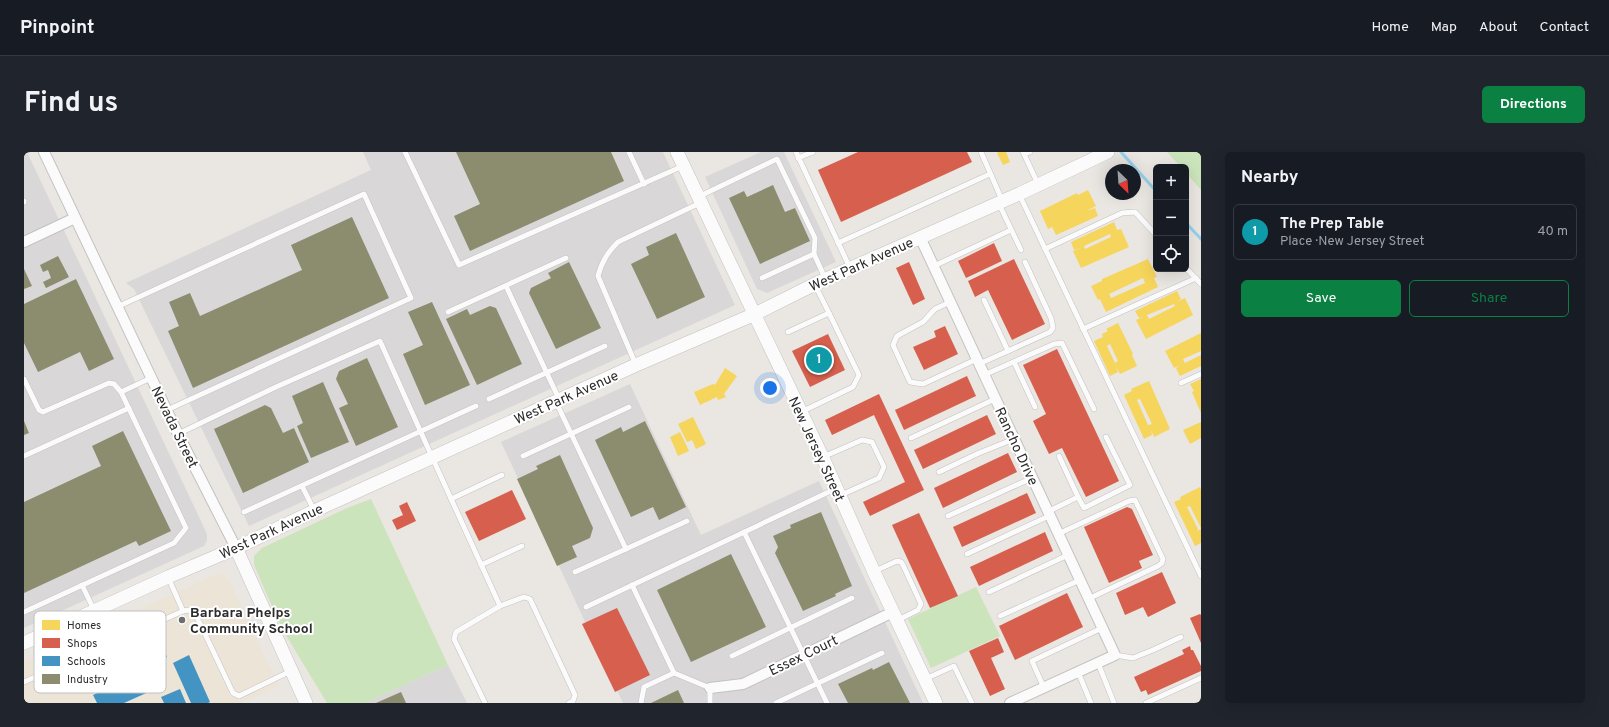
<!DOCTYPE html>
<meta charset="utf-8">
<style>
:root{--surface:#171b24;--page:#20242c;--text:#f1f3f6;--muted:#9ea1a6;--line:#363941;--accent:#0b8043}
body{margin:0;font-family:Overpass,sans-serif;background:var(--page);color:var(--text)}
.controls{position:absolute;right:12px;top:12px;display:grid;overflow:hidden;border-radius:6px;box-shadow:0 4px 16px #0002}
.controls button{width:36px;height:36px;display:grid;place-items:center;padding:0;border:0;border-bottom:1px solid var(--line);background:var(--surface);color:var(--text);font:20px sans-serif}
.compass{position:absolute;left:1081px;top:12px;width:36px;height:36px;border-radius:50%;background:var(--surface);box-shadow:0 4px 16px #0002;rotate:155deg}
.you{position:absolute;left:746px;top:236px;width:14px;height:14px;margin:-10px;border:3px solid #fff;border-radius:50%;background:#1a73e8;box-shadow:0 0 0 6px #1a73e833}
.badge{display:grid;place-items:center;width:26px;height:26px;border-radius:50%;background:var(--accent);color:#fff;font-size:13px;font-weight:700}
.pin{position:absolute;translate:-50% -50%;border:2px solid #fff;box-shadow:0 1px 4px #0006}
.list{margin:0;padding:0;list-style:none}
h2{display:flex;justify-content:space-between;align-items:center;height:52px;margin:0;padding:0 16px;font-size:17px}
h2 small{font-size:13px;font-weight:400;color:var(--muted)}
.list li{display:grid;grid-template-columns:26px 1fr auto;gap:12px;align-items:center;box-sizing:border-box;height:56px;margin:0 8px 8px;padding:0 8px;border:1px solid var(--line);border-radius:6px}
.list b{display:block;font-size:15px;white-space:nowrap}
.list p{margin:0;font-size:13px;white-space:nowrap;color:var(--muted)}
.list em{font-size:13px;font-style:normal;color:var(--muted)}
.actions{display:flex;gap:8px;padding:12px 16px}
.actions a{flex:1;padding:9px 0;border:1px solid var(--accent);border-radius:6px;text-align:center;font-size:14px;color:var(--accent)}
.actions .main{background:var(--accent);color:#fff}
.icon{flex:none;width:22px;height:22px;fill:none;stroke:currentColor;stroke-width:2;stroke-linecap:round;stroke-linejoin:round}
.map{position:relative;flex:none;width:1177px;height:551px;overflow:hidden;border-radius:6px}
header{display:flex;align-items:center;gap:24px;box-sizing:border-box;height:56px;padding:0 20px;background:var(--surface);border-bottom:1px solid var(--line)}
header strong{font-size:19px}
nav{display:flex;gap:22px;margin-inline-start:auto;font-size:14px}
.intro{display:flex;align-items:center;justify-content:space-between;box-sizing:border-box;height:96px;padding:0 24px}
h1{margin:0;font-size:28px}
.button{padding:10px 18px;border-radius:6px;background:var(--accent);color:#fff;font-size:14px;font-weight:700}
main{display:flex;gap:24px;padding:0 24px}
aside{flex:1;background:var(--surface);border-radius:6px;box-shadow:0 4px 16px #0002}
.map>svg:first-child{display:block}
</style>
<header>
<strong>Pinpoint</strong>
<nav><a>Home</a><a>Map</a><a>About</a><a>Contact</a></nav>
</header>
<div class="intro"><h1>Find us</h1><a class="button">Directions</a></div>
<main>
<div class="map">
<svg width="1177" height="551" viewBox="0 0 1177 551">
<rect width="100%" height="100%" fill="#eae6e2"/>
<g fill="#dad7d9">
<path d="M0,0h3l180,382v7l-3,5 -180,82z"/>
<path d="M339,0h300l72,153 -486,221 -115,-237 -8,-6 245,-113z"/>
<path d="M737,0h23l52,110 -69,31 -10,-4 -52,-112z"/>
<path d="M606,232l71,151 118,-54 104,222h-300l-122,-261z"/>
<path d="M424,513l19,38h-102z"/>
</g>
<path fill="#ece5d7" d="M195,421l5,2 4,3 51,108 -37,17h-218v-42z"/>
<g fill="#cbe4bb">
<path d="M1143,0h34v38l-15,-17v-6h-5z"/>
<path d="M347,347l77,166 -83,38h-38l-46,-76 -27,-62v-9l8,-8 85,-40z"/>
<path d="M952,435l24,49 -69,32 -23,-49z"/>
</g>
<g fill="#f6d55c" fill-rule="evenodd">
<path d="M975,0h7l4,10 -7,3 -6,-12z"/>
<path d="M1064,38l8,16 -10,5 9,-3 3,8 -42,19 -4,-8 -4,2 -8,-18 37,-18 1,2z"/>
<path d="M1090,70l3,8 4,-1 8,18 -48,21 -8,-17 10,-4 -9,3 -3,-8zM1086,82l1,3 -26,12 -1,-3z"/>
<path d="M1124,107l9,18 -3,1 4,9 -52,25 -6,-13 -2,1 -7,-14 11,-5v-2zM1119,126l2,5 -34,15 -2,-4z"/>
<path d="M1153,139l4,8 -4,3 8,-4 8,17 -47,24 -10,-19 7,-3 -4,1 -4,-7zM1150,152l1,2 -26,13 -2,-4z"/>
<path d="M1094,171l15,31 -1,1 5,11 -17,8 -4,-8 2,6 -8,4 -16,-35 9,-4 -1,-3 6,-3 -2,-2zM1086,192l8,17 -3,2 -8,-17z"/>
<path d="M1177,181v18l-18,8 2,4 16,-8v11l-21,10 -4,-8 4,-3 -6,3 -9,-17z"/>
<path d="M701,216l12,8 -13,18 2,3 -8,3 -1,-3 -17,8 -6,-13 19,-8 2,1z"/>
<path d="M1177,227v34l-9,-21 7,-3 -5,2 -4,-7z"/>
<path d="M1125,229l21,48 -16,8 -3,-7 1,5 -8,4 -20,-44 8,-4 -1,-2zM1116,247l12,25 -4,1 -11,-25z"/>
<path d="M669,265l13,27 -10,5 -4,-9 -5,2 -9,-18z"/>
<path d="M1177,270v16l-11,6 -7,-14z"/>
<path d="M656,280l9,19 -11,5 -8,-19z"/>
<path d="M1176,335l1,4v37l-11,-22 -3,1 11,22 -1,2 4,-2v14l-6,3 -21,-44 7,-3 -1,-2z"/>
</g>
<g fill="#d6604d">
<path d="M834,0h109l5,10 -131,60 -23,-52z"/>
<path d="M970,91l8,18 -36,17 -8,-17z"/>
<path d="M990,107l31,65 -33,16 -24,-50 -13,7 -7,-16z"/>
<path d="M885,110l16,37 -12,6 -17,-37z"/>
<path d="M921,174l13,28 -34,16 -11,-23 23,-10 -2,-6z"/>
<path d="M804,182l17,36 -35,17 -18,-36z"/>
<path d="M1033,197l62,132 -33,16 -24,-49 -13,6 -16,-33 13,-7 -23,-49z"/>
<path d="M943,224l9,20 -72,34 -9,-20z"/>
<path d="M855,242l45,96 -54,26 -7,-14 42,-20 -31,-67 -42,20 -7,-15z"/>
<path d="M963,263l9,19 -73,35 -9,-19z"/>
<path d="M984,301l9,19 -74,36 -9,-20z"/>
<path d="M488,338l14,29 -47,22 -14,-29z"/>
<path d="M1003,341l9,20 -74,34 -9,-20z"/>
<path d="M383,350l9,19 -19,9 -5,-10 11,-5 -4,-9z"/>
<path d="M1103,355l5,2 21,46 -14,6 3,7 -33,15 -25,-56z"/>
<path d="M895,361l39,83 -28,12 -38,-83z"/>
<path d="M1021,380l8,19 -74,35 -9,-19z"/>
<path d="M1138,420l14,31 -28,14 -5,-10 -18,8 -9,-22z"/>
<path d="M1043,441l16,34 -68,33 -16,-34z"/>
<path d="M593,456l33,67 -35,17 -33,-68z"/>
<path d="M1176,462l1,1v28l-11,-25z"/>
<path d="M974,486l6,14 -13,6 14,31 -15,7 -21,-45z"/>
<path d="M1166,494l1,4h2l8,16v5l-53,24 -2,-5 -5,2 -7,-15 50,-23 -2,-4z"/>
</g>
<g fill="#4393c3">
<path d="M135,486l8,19 -61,26 -6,-15 41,-18 -1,-3z"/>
<path d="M165,503l21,47 -2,1h-17l-18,-40z"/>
<path d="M120,520l9,18 -29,13h-27l-4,-8z"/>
<path d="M156,537l6,14h-22l-3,-6z"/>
</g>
<g fill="#8c8c6e">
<path d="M432,0h155l13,29 -154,70 -16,-35 26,-12z"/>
<path d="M749,33l12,27 10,-4 15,33 -50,23 -31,-66 15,-7 3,6z"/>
<path d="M328,65l37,81 -196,90 -25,-57 11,-5 -10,-24 21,-9 10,23 102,-46 -11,-25z"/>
<path d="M652,81l29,64 -48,22 -26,-55 18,-9 -3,-8z"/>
<path d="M34,104l11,21 -23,11 -3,-6 8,-4 -3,-8 -5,2 -3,-7z"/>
<path d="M545,110l32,66 -45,21 -27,-56 2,-5 20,-10 -3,-5z"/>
<path d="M0,117l8,17 -8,3z"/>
<path d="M52,127l38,80 -25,12 -9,-19 -42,20 -14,-29v-39z"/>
<path d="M408,150l38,83 -45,20 -22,-51 20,-9 -15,-33z"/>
<path d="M466,154l6,2 26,56 -45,21 -31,-66 21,-10 3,6z"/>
<path d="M343,206l31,69 -42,19 -17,-38 9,-4 -12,-25 3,-8z"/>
<path d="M299,230l26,60 -38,16 -14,-32 6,-3 -11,-27z"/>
<path d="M241,253l6,3 12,25 11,-5 15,34 -66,31 -29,-64z"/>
<path d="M0,269l5,12 -5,2z"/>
<path d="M621,269l41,86 -27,13 -6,-13 -22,10 -36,-77 26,-13 2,5z"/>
<path d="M99,279l48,100 -32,15 -3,-5 -112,52v-91l77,-36 -9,-20z"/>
<path d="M536,303l33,73 -3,10 -18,8 5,11 -20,9 -40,-87 21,-10 -2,-3z"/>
<path d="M797,360l31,74 -17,8 1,2 -33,15 -28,-58 3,-6 -5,-11 18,-8 -1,-3z"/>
<path d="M707,402l35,73 -75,35 -34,-72z"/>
<path d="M865,510l21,41h-62l-10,-19 34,-16 1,2z"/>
<path d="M654,538l6,13h-33z"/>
<path d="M377,540l5,11h-30z"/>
</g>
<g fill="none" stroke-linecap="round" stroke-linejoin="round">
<g stroke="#96d1ea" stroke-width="3">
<path d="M1097,0l35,39"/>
<path d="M1162,71l15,16"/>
</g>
<g stroke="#c3c2c3" stroke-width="6">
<g id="service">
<path d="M381,0l54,113 224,-99"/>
<path d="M605,0l15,32"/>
<path d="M772,0l54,116"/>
<path d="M957,0l21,48"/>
<path d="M999,0l15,32"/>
<path d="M1000,2l6,-2"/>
<path d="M774,6l15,-6"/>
<path d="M995,42l182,382"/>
<path d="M674,45l79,-38 38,79 -1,16 11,24"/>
<path d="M0,49v1"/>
<path d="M975,52l22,46"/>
<path d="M814,91l152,-69"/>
<path d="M1021,97l77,-36 13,-1 21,23"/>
<path d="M910,114l77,-36"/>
<path d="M1162,116l15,16"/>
<path d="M738,126l52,-24"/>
<path d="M482,134l53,113"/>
<path d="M926,150l-15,7 -12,13 -26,14 -4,9 17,37 13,2 54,-25"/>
<path d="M93,155l247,-113 47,104 -244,112"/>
<path d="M424,160l118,-54"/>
<path d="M1059,177l113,-51"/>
<path d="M764,180l41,-19 -14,-28"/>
<path d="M984,199l42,-19 3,-4 -2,-10 -26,-56"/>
<path d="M990,210l21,45"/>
<path d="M955,212l29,-13 -24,-51"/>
<path d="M612,213l-38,-89c4,-15 10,-24 20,-34l82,-39"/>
<path d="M960,223l70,-31 8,-1 32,66"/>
<path d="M0,227l15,31 4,2 66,-29 5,1 7,8"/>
<path d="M1157,231l20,-9"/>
<path d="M465,247l116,-53"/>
<path d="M532,250l70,147 61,-28"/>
<path d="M777,260l52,-25 6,-12 -30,-62"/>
<path d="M154,282l98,-47 104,-46 52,116 68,149"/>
<path d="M887,286l84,-39"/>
<path d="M0,304l105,-48"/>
<path d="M499,304l106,-49"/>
<path d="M799,305l39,-17 10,2 12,25 -5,11 -38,17"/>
<path d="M915,320l40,-19 35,-14"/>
<path d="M278,334l12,24"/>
<path d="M1054,345l6,11 46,-23 -24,-48"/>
<path d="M427,347l51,-24"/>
<path d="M220,360l232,-106"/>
<path d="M1023,360l31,-15 -19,-41"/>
<path d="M924,364l84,-38"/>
<path d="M720,380l83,171"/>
<path d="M1034,382l71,-33 6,-1 28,59 -1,4 -4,3 -70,33"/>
<path d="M943,402l82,-38"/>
<path d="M457,413l41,-19"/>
<path d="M851,419l22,-10 4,1 2,3 18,39 -3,6 -20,10"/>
<path d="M551,420l51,-23"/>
<path d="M144,425l15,34"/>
<path d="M58,433l12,25"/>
<path d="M608,433l42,88 36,15v15"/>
<path d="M965,440l79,-37"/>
<path d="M562,455l249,-118"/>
<path d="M0,460l150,-69 12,-15 -65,-136 30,-14"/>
<path d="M976,464l80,-36"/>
<path d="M1091,503l18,3 20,-8 28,-13"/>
<path d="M708,504l120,-58"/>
<path d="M1074,511l16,40"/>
<path d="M1054,520l13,31"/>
<path d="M901,527l29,-13 18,37"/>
<path d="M0,530l159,-71 6,-1 6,3 38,80 6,3 52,-25"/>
<path d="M1020,536l-12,-27 70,-33"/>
<path d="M461,551l-31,-64 2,-7 44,-26 24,-9 6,2 45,96 -2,6 -4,2"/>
<path d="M617,551l3,-16 30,-14"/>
<path d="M752,551l106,-50"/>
<path d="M1122,551l55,-25"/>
</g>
</g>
<g stroke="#c3c2c3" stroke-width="12">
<g id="minor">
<path d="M20,0l134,282 58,114"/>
<path d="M896,85l195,418 -105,48"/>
<path d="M0,90l51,-24"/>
<path d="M686,536l33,-4 150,-72"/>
</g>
</g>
<g stroke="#c3c2c3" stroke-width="14">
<g id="tertiary">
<path d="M653,0l146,306 51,114 62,131"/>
<path d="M212,396l70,155"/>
<path d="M0,491l144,-66 68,-29 78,-37 322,-146 119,-51 60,-30 204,-90 89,-42"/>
</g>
</g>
<use href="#service" stroke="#fcfbfb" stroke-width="5"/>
<use href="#minor" stroke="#fcfbfb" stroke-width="10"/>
<use href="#tertiary" stroke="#fcfbfb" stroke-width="13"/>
</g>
<circle fill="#6e6d6c" stroke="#fff" stroke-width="1.5" cx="158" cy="468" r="4"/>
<g text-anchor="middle" stroke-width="4" stroke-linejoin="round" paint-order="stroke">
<g font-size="14" fill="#2c2c2c" stroke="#fff">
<text transform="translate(837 112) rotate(-24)" y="5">West Park Avenue</text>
<text transform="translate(542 245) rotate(-24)" y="5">West Park Avenue</text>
<text transform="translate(151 275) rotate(64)" y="5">Nevada Street</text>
<text transform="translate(993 294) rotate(65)" y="5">Rancho Drive</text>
<text transform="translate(793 297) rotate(65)" y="5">New Jersey Street</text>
<text transform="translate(247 379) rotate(-25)" y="5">West Park Avenue</text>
<text transform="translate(779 503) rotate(-26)" y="5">Essex Court</text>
</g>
<g font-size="14" font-weight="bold" fill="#2c2c2c" stroke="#fff" text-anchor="start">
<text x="166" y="465">Barbara Phelps<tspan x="166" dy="16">Community School</tspan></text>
</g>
</g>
<rect x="10" y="459" width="132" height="82" rx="6" fill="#fff" stroke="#c0c0c0" stroke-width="1"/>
<rect x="18" y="468" width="18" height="10" fill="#f6d55c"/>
<rect x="18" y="486" width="18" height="10" fill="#d6604d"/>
<rect x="18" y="504" width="18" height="10" fill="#4393c3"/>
<rect x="18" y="522" width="18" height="10" fill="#8c8c6e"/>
<g font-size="11" fill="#2c2c2c">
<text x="43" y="477">Homes</text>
<text x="43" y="495">Shops</text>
<text x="43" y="513">Schools</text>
<text x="43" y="531">Industry</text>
</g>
</svg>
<div class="controls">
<button>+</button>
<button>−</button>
<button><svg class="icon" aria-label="locate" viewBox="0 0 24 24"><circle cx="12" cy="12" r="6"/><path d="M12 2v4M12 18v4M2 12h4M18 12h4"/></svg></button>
</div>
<svg class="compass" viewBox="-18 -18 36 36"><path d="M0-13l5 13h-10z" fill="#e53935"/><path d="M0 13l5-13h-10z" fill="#9ea1a6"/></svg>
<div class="you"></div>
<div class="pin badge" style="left:795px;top:208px;background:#0f9aa8">1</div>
</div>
<aside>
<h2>Nearby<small></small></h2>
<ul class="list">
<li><span class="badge" style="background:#0f9aa8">1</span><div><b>The Prep Table</b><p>Place · New Jersey Street</p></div><em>40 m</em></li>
</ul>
<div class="actions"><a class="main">Save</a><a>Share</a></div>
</aside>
</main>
